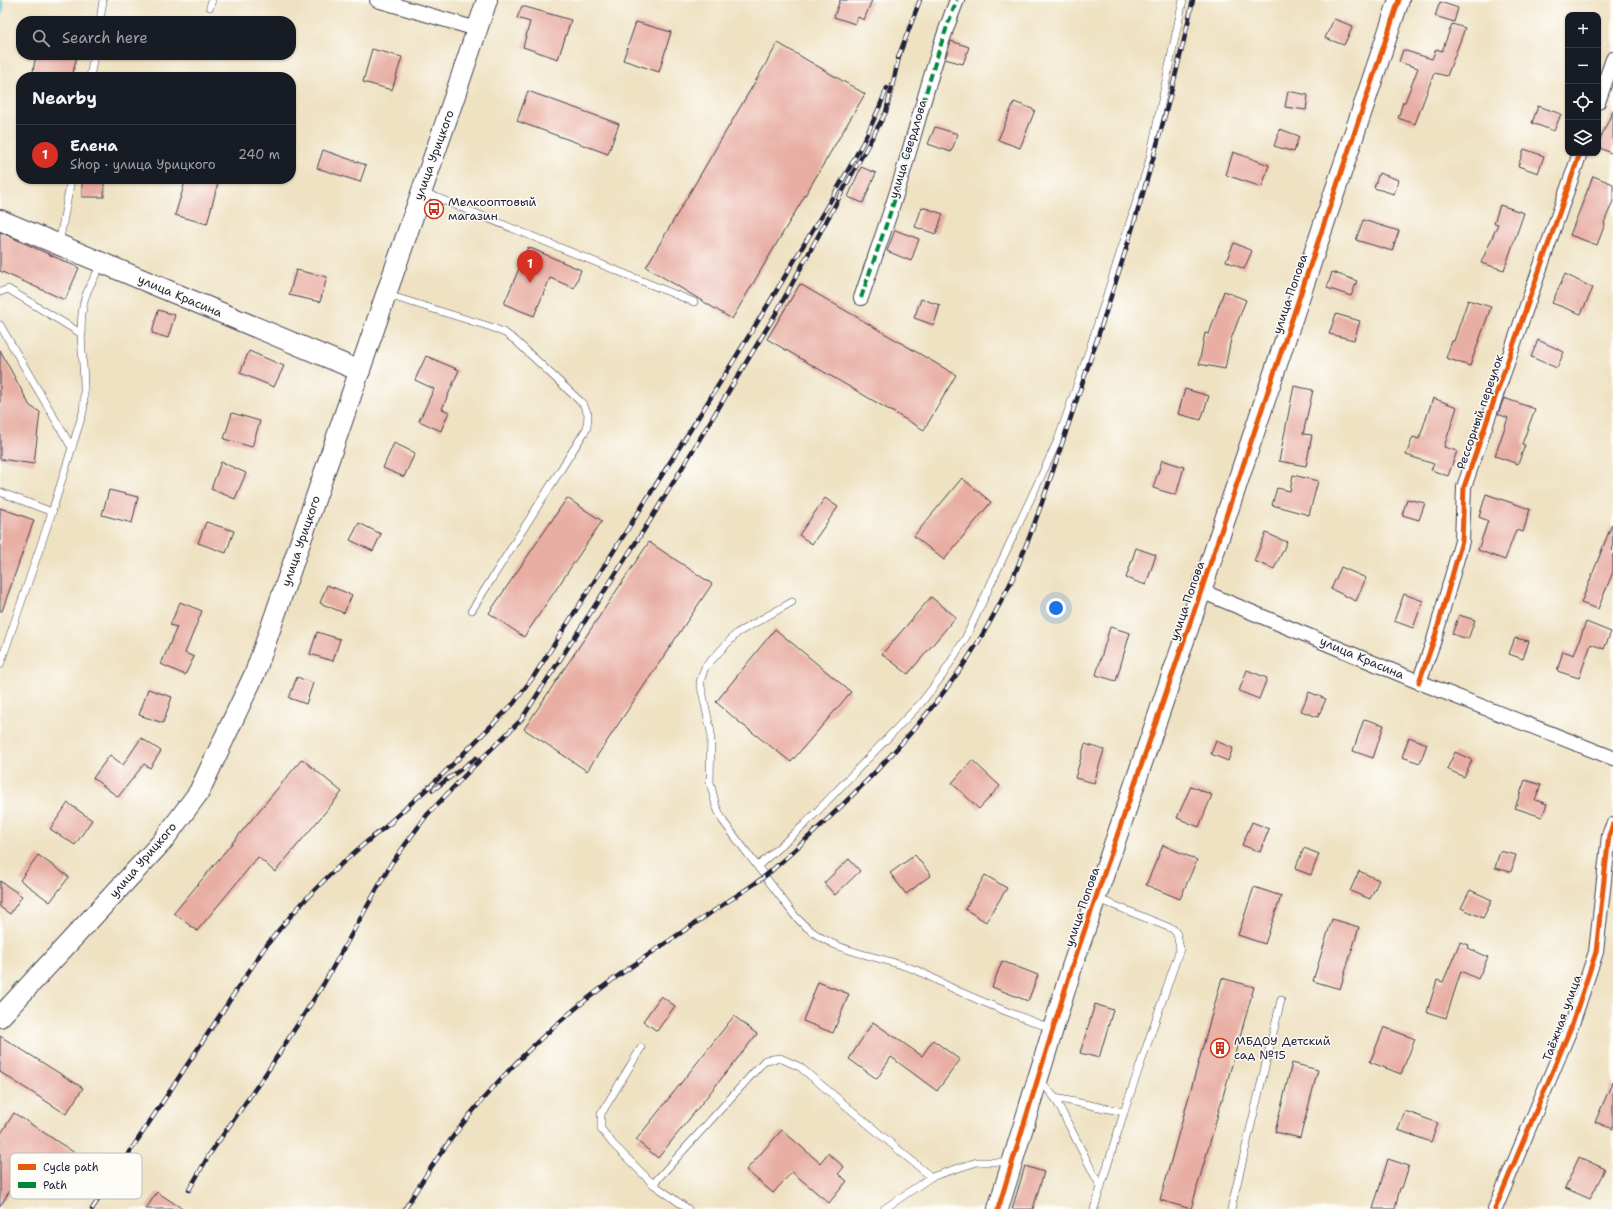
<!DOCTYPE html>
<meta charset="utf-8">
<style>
:root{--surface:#171b24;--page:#242831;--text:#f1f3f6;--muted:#9ea1a6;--line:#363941;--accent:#d93025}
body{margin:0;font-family:"Shantell Sans",sans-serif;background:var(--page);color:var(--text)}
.controls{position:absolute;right:12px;top:12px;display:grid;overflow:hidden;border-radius:8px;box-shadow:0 1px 3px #0004}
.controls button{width:36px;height:36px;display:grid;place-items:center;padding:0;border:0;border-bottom:1px solid var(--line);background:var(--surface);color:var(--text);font:20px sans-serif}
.you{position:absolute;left:1056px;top:608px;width:14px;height:14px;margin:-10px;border:3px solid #fff;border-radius:50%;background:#1a73e8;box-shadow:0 0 0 6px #1a73e833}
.badge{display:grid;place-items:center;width:26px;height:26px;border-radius:50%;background:var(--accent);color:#fff;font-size:13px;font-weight:700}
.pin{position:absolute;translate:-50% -33px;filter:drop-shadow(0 1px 2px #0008)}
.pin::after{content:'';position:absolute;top:21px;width:14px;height:12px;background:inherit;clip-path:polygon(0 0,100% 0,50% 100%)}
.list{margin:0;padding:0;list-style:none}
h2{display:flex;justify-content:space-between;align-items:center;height:52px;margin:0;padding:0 16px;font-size:17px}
h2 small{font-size:13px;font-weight:400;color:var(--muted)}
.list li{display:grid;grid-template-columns:26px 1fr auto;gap:12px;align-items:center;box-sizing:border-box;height:60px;padding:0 16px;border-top:1px solid var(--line)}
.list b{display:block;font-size:15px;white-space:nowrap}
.list p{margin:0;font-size:13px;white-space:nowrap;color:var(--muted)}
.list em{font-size:13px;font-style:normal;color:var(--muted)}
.icon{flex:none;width:22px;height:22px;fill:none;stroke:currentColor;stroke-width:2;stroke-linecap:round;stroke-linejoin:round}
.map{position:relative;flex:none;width:1613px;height:1209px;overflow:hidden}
.search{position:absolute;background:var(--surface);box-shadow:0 1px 3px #0004;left:16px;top:16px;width:280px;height:44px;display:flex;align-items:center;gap:10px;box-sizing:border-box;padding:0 14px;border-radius:16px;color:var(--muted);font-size:15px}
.panel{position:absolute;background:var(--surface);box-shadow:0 1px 3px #0004;left:16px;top:72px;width:280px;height:112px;border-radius:16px}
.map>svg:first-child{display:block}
</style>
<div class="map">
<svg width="1613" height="1209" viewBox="0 0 1613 1209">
<rect width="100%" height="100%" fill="#fdfcf7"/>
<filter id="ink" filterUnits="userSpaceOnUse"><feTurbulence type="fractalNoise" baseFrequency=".025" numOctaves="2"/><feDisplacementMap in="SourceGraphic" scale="8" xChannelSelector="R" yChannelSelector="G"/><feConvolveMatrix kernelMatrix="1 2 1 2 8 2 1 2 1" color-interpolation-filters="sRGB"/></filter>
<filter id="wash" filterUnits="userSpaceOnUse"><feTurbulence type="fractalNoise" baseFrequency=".012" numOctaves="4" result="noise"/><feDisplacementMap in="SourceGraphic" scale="16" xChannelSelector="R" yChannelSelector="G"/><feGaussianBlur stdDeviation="0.9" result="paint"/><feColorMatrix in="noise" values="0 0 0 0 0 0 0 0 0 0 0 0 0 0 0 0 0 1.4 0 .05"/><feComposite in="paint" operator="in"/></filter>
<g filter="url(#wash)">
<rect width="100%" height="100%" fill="#efe2c3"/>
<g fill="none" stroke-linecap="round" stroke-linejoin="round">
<path stroke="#55b7d4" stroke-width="5" d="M0,2l2,4 -2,7"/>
</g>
<g id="blocks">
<g fill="#e8ada3">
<path d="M840,0h32l-8,20 -6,-3 -3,7 -21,-7z"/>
<path d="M1440,2l18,6 -4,14 -19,-6z"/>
<path d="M522,6l49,14 -13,39 -35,-12 7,-25 -13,-4z"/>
<path d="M1334,19l19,7 -9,19 -19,-7z"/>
<path d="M636,22l35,10 -12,40 -36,-12z"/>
<path d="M1452,24l13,4 -18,48 -13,-3 -19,51 -17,-6 5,-16h2l13,-34 -19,-6 4,-12 29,9 4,-10 6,2z"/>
<path d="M951,41l18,6 -6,17 -18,-5z"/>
<path d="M778,43l87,51 -133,225 -86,-52z"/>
<path d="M372,49l30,8 -10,33 -29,-8z"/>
<path d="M36,55h41l-5,22h-40z"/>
<path d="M528,91l91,33 -11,30 -91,-33z"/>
<path d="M1288,91l20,4 -2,15 -21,-3z"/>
<path d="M1014,102l21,8 -15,38 -22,-8z"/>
<path d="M1538,106l23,8 -7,17 -22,-8z"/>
<path d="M1613,110v44l-15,-7v-3z"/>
<path d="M935,127l23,7 -7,18 -23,-8z"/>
<path d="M1280,129l19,7 -5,16 -20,-6z"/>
<path d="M1524,149l20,7 -6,17 -20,-7z"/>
<path d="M323,150l43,15 -6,17 -43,-14z"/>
<path d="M1233,152l36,13 -7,22 -36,-12z"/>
<path d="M861,167l15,6 -13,30 -15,-6z"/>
<path d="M1379,173l20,7 -5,14 -20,-6z"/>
<path d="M1593,176l20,8v17l-9,22 1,1 -8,21 -27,-10z"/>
<rect x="82" y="179" width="22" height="18"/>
<path d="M186,179h33l-12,45 -32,-9z"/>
<path d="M1500,205l24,8 -20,57 -23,-7 17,-39 -4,-1z"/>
<path d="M922,207l21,7 -7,20 -21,-7z"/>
<path d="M1363,220l36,11 -7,20 -36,-11z"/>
<path d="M895,230l24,9 -8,22 -24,-10z"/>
<path d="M0,232l79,36 -14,32 -65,-29z"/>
<path d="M1234,243l18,8 -8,18 -18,-8z"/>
<path d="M528,247l53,23 -7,18 -24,-10 -16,38 -30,-12z"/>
<path d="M296,270l31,7 -7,25 -31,-7z"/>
<path d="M1332,272l25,9 -6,15 -24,-8z"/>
<path d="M1565,274l28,14 -12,26 -29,-11z"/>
<path d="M800,284l156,91 -32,55 -157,-91z"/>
<path d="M1224,291l22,9 -15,39 -6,30 -26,-5 6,-31 4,1z"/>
<path d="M921,299l19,6 -6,20 -20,-7z"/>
<path d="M1468,300l23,7 -21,59 -24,-8 6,-17h2z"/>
<path d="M158,310l17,5 -7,23 -16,-5z"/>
<path d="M1336,314l24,7 -6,19 -25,-6z"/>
<path d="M1538,340l26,12 -7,16 -26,-11z"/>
<path d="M0,350l30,56 10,6 -6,52 -34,-5z"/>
<path d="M249,351l35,15 -10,21 -34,-14z"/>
<path d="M426,356l33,14 -17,39 7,3 -8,19 -22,-10 15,-32 -19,-9z"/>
<path d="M1294,386l19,4 -10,44 9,1 -6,31 -27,-5z"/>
<path d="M1185,389l24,7 -8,24 -23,-6z"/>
<path d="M1433,398l24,9 -13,40 13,4 -9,25 -17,-6 3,-6 -28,-9 7,-18 6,2z"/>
<path d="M1504,398l31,11 -13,35 3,1 -7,19 -23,-8 13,-38 -10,-4z"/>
<path d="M232,413l28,8 -8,26 -28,-8z"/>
<path d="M394,443l21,10 -11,24 -21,-9z"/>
<path d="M1162,460l22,7 -8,28 -23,-7z"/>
<path d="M221,462l25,11 -11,26 -24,-10z"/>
<path d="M1293,475l25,6 -9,34 -37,-10 5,-17 13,3z"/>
<path d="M962,478l29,24 -47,58 -30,-24z"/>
<path d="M109,490l29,7 -6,26 -30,-8z"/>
<path d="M1486,494l44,15 -7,23 -7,-2 -11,30 -27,-10 10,-29 -9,-4z"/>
<path d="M567,498l35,23 -78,116 -35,-24z"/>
<path d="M825,498l13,9 -26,37 -13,-9z"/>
<path d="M1407,499l18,4 -6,17 -17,-5z"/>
<path d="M0,508l34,12 -32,91h-2z"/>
<path d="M206,522l28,9 -8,22 -28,-10z"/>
<path d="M359,523l22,11 -8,17 -23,-11z"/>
<path d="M1612,524l1,48 -15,37 -17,-6z"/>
<path d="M1266,533l21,9 -13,27 -20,-8z"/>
<path d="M649,542l63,42 -125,187 -63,-42z"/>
<path d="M1136,548l20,7 -10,30 -20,-7z"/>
<path d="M1341,567l25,11 -10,23 -25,-12z"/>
<path d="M327,585l25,10 -8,18 -24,-10z"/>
<path d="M1404,594l19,7 -10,27 -19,-7z"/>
<path d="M931,597l25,20 -48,57 -26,-20z"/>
<path d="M180,602l22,9 -17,42 9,4 -9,18 -24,-11 16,-37 -7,-2z"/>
<path d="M1459,615l16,5 -7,19 -16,-5z"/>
<path d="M1586,622l25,10 -7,17 -13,-5 -12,34 -22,-7 6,-20 11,4z"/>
<path d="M1110,627l20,6 -14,48 -20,-6z"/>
<path d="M775,629l76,63 -60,70 -52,-40 -23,-20z"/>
<path d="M317,632l23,7 -7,22 -23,-7z"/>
<path d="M1515,638l14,3 -6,18 -14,-5z"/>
<path d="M1247,670l20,8 -8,21 -20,-8z"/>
<path d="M297,677l16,6 -7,21 -17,-6z"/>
<path d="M148,689l24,8 -9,26 -24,-8z"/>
<path d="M1309,692l17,7 -8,18 -17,-6z"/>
<path d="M1364,719l20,6 -11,33 -20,-7z"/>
<path d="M1409,737l18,7 -7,19 -18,-6z"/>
<path d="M141,738l20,13 -11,17 -6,-4 -26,33 -25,-19 17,-23 13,10z"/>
<path d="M1216,741l17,7 -5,13 -17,-7z"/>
<path d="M1085,744l19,6 -10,33 -19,-5z"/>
<path d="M1455,752l17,8 -8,17 -17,-8z"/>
<path d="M302,759l40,33 -67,80 -17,-15 -61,74 -23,-18z"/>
<path d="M972,760l28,26 -21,23 -27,-26z"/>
<path d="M1525,780l16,5 -6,15 12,4 -5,13 -27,-9z"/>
<path d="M1191,786l21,9 -13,32 -22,-9z"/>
<path d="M68,803l24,17 -17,25 -25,-16z"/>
<path d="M1252,822l17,7 -9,23 -18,-7z"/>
<path d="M1163,845l34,15 -17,39 -34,-14z"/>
<path d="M1304,848l15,6 -8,21 -16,-6z"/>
<path d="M1500,851l16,4 -5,17 -16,-4z"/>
<path d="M38,855l31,22 -19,25 -30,-22z"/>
<path d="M915,855l16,20 -25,19 -16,-21z"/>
<path d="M849,859l11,12 -25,24 -11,-12z"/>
<path d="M1359,871l20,9 -9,19 -20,-8z"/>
<path d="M985,875l22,13 -21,34 -21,-13z"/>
<path d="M0,881l22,15 -12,18 -10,-7z"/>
<path d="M1254,887l27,9 -16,48 -27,-9z"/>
<path d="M1470,890l22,10 -9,18 -22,-10z"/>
<path d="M1332,919l27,8 -19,62 -27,-8z"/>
<path d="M1460,942l9,3 -1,3 20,9 -10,22 -17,-8 -15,47 -19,-6 10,-32 6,2z"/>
<path d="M1002,961l36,14 -10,26 -36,-14z"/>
<path d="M1222,978l32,9 -63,222 -31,-9z"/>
<path d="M818,982l31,12 -16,39 -30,-12z"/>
<path d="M661,996l14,10 -18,25 -14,-10z"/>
<path d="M1095,1004l18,6 -14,48 -19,-5z"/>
<path d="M734,1016l23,18 -99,124 -22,-18z"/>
<path d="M873,1022l49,34 11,-16 27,20 -23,31 -46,-34 -14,22 -28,-20z"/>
<path d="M1384,1027l31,12 -14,35 -31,-12z"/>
<path d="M0,1036l83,52 -17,26 -66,-42z"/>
<path d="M1292,1063l26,7 -18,68 -25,-6z"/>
<path d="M1613,1081v48l-18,-7z"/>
<path d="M1405,1111l33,12 -7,19 -33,-12z"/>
<path d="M14,1113l73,48 -20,31 -41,-26 -26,40v-71z"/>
<path d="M782,1130l38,33 8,-10 16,14 -6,7 9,7 -18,22 -37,-31 -19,21 -27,-23z"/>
<path d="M1579,1157l26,12 -15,30 -25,-11z"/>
<path d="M1388,1159l21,7 -7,22h-2l-5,21h-22z"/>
<path d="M1025,1166l19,6 -11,37h-21z"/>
<path d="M157,1192l26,17h-37z"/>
</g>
</g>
</g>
<g filter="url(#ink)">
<use href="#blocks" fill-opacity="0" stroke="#413f4f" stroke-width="1"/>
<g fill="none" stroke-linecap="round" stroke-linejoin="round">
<g stroke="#413f4f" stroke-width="8">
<g id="lane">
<path d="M210,7l2,-7"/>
<path d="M100,21l3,-21"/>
<path d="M90,77l4,-22"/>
<path d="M423,192l271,110"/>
<path d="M59,244l12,-65"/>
<path d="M0,292l8,-3 74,45"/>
<path d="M388,295l103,32 14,6 11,8 67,63 5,10 -1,14 -115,182"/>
<path d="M0,325l72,123"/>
<path d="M0,492l52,20"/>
<path d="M792,602l-55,31 -32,34 -5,15 11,50 -1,50 6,24 7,15 72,95c35,39 76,36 121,54 16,7 32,17 49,24 29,13 58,24 88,35"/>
<path d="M0,665l52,-153 31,-100c5,-37 -7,-75 1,-111 3,-12 11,-25 17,-36"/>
<path d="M758,866l47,-42 116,-121 21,-27 24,-39 92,-197 32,-92 59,-186 34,-162"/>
<path d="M641,1048l-40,66v15l12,15 40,40 112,-124 15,-2 20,9 131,110"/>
<path d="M1041,1081l14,17 46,90"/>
<path d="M1055,1098l69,14"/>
<path d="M653,1184l35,25"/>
<path d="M884,1209l47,-32 46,-15h33"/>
<path d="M1094,1209l30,-97 56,-163 -3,-15 -4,-5 -77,-31"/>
<path d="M1231,1209l50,-209"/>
</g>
</g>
<g stroke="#413f4f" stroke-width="16">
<g id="street">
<path d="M377,0l100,29"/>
<path d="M1598,102l15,-43"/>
<path d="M861,298c15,-45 32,-90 45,-136 16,-54 30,-109 51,-162"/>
<path d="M1201,591l218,91 194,76"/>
<path d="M1419,682l15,-42 28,-99 2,-54 116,-334"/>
<path d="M1495,1209l76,-182 25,-75 13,-117 4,-10"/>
</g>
</g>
<g stroke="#413f4f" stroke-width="22">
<g id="secondary">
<path d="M0,220l360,151"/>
<path d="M0,1017l162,-175 37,-50 56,-119 198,-572 34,-101"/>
<path d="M998,1209l74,-242 129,-376 198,-591"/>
</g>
</g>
<use href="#lane" stroke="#fff" stroke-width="7"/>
<use href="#street" stroke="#fff" stroke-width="14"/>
<use href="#secondary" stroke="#fff" stroke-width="20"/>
<g stroke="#22223b" stroke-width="4.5">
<g id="rail">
<path d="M898,58l22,-58"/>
<path d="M433,790l43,-32"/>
<path d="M388,824l51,-46 75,-75 20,-27c85,-134 172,-267 253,-403 35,-60 76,-120 100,-185"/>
<path d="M189,1190l20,-35 60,-86 54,-84 68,-121 36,-49 45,-47 49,-48 130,-201 124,-204 111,-203 14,-59"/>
<path d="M92,1209l171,-259c37,-49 81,-92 130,-129"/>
<path d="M405,1209c53,-91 125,-170 210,-231 35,-25 70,-48 106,-72 16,-11 34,-21 49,-34 72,-64 144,-133 198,-214 15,-23 29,-48 41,-72 8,-15 13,-32 20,-48 18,-47 33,-95 49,-142 44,-130 86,-262 115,-396"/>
</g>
</g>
<use href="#rail" stroke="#fdfcf7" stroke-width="3" stroke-dasharray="9" stroke-linecap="butt"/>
<path stroke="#00873e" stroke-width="4" stroke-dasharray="8 4" stroke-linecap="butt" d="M861,298c15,-45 32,-90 45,-136 16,-54 30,-109 51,-162"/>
<g stroke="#fdfcf7" stroke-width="8">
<g id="cycleway">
<path d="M1419,682l15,-42 28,-99 2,-54 116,-334"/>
<path d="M998,1209l74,-242 129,-376 198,-591"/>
<path d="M1495,1209l76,-182 25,-75 13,-117 4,-10"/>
</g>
</g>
<use href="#cycleway" stroke="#e8590c" stroke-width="5"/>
</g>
</g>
<defs>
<g id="bus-ring" transform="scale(1)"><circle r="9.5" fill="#fdfcf7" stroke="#c8321e" stroke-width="1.5"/><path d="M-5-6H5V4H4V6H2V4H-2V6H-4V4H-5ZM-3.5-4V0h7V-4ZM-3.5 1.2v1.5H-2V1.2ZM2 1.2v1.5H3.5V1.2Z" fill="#c8321e"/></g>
<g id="building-ring" transform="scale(1)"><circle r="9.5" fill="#fdfcf7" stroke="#c8321e" stroke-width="1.5"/><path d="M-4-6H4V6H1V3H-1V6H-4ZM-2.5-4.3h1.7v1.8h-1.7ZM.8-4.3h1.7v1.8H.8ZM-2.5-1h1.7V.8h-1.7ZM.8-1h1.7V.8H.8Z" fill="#c8321e"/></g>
</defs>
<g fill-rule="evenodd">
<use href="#bus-ring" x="434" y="209"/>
<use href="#building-ring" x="1220" y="1048"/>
</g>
<g text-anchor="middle" stroke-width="3" stroke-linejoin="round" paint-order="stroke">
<g font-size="12" fill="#22223b" stroke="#fdfcf7">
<text transform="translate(908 149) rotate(-73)" y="4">улица Свердлова</text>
<text transform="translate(434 155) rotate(-70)" y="4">улица Урицкого</text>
<text transform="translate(1290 294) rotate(-71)" y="4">улица Попова</text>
<text transform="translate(180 296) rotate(23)" y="4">улица Красина</text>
<text transform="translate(1480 412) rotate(-71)" y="4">Рессорный переулок</text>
<text transform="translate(301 541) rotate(-71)" y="4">улица Урицкого</text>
<text transform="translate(1187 601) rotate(-71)" y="4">улица Попова</text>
<text transform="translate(1362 658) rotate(23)" y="4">улица Красина</text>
<text transform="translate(143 860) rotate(-49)" y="4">улица Урицкого</text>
<text transform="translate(1082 907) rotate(-71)" y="4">улица Попова</text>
<text transform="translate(1562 1018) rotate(-70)" y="4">Таёжная улица</text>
</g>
<g font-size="12" fill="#22223b" stroke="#fdfcf7" text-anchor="start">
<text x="448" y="206">Мелкооптовый<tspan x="448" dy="14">магазин</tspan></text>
<text x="1234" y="1045">МБДОУ Детский<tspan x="1234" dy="14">сад №15</tspan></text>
</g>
</g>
<rect x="10" y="1153" width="132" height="46" rx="6" fill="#fdfcf7" stroke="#bbbbbf" stroke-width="1"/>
<rect x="18" y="1164" width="18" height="6" fill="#e8590c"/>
<rect x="18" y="1182" width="18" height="6" fill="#00873e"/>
<g font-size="11" fill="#22223b">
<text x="43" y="1171">Cycle path</text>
<text x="43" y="1189">Path</text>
</g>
</svg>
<div class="controls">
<button>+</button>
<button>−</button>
<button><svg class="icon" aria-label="locate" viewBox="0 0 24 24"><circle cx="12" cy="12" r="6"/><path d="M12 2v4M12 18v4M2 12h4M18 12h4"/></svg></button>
<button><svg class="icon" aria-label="layers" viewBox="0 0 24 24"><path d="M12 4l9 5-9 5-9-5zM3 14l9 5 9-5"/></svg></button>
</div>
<div class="you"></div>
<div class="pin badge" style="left:530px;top:283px">1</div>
<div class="search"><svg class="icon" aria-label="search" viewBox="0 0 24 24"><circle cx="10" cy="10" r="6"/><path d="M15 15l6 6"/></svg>Search here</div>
<section class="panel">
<h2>Nearby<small></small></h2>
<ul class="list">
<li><span class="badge">1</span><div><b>Елена</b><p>Shop · улица Урицкого</p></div><em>240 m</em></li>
</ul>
</section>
</div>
